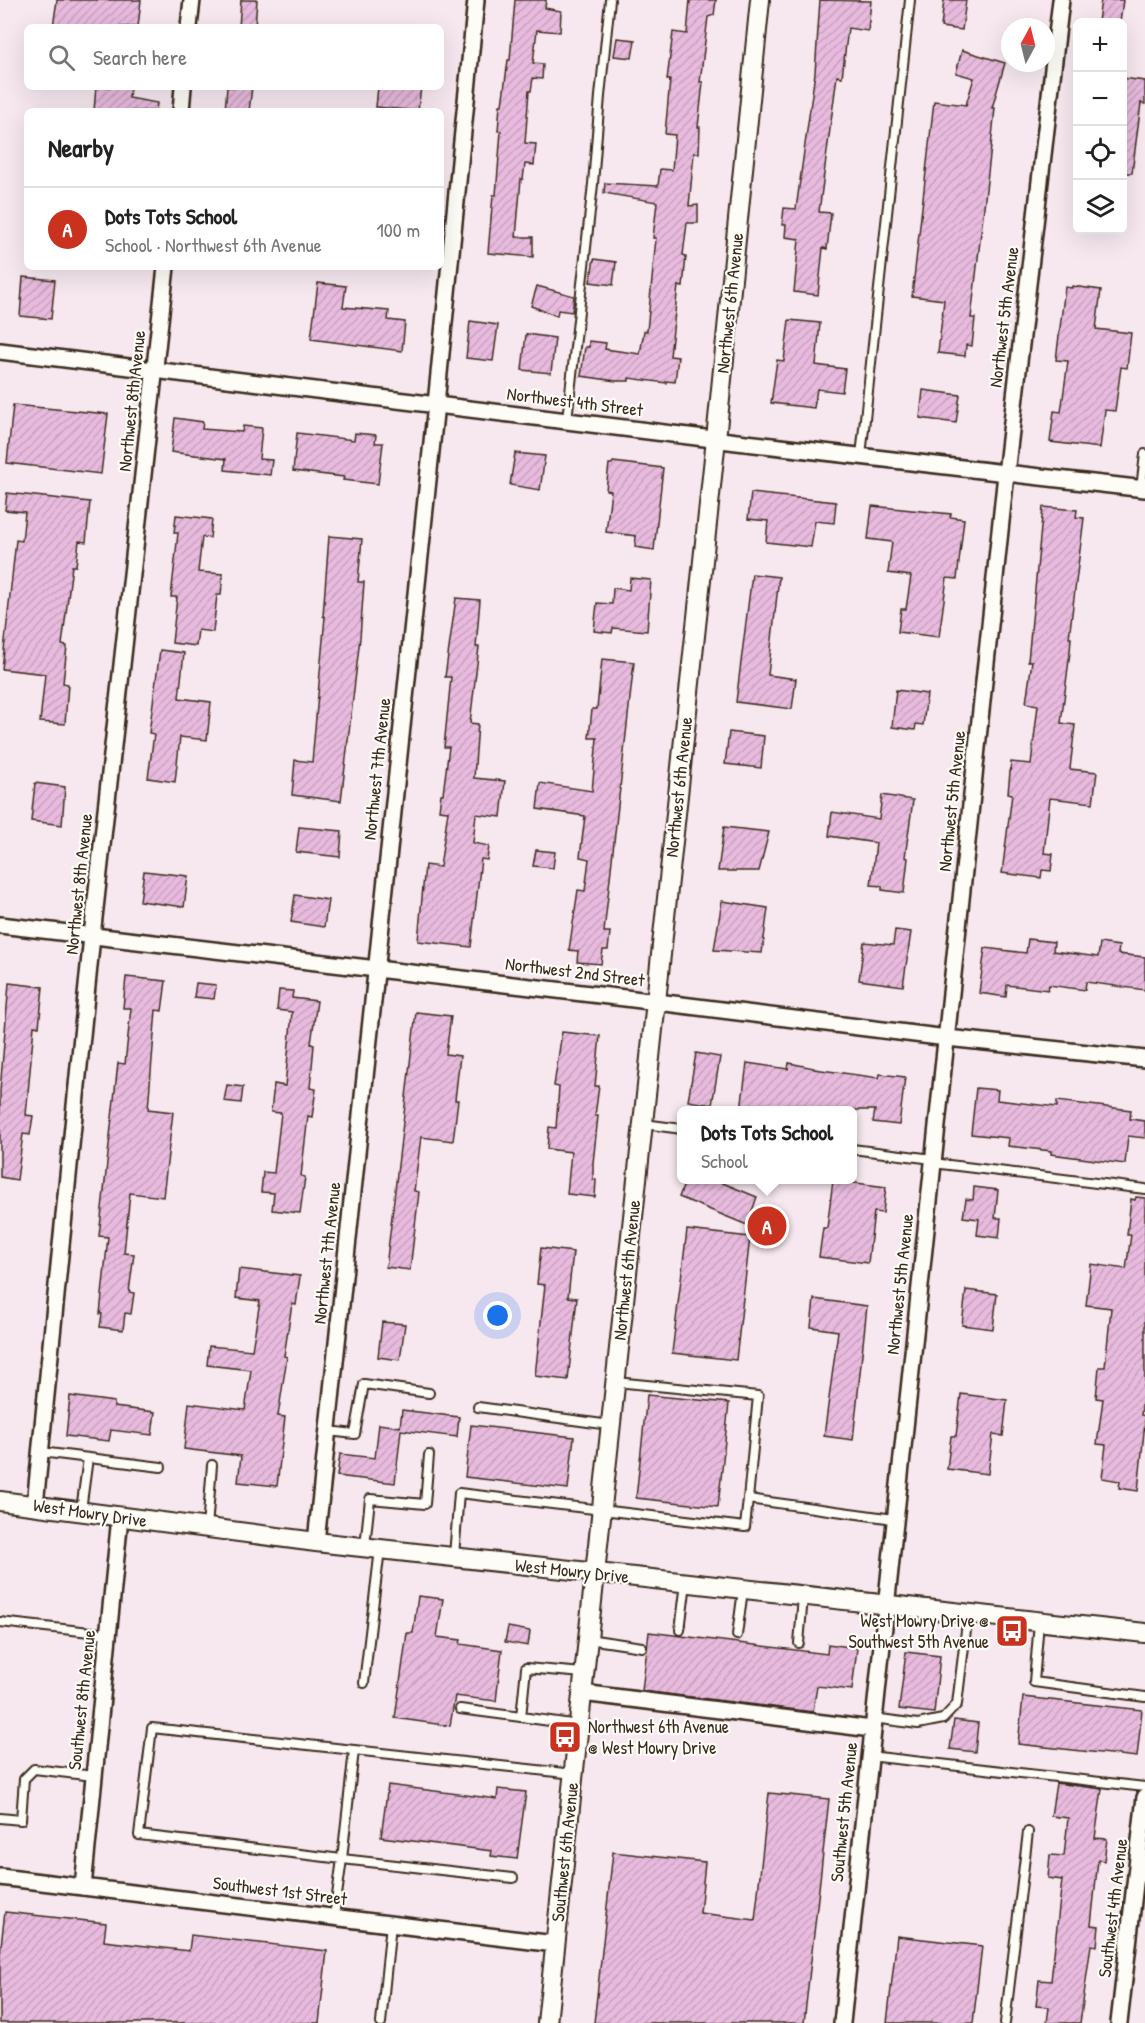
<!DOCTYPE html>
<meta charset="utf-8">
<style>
:root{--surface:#fff;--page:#f2f2f2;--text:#222;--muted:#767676;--line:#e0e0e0;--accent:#c8321e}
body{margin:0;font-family:"Patrick Hand",sans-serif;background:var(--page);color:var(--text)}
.controls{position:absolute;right:18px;top:18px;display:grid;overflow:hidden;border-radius:9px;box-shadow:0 6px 24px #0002}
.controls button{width:54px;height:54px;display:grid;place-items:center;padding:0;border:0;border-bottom:2px solid var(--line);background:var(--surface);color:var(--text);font:30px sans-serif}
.compass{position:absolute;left:1001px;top:18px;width:54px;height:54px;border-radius:50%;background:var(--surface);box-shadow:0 6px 24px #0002;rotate:7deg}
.you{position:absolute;left:498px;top:1316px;width:21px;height:21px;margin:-15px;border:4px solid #fff;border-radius:50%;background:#1a73e8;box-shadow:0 0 0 9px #1a73e833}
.badge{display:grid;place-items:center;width:39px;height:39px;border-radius:50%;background:var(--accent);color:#fff;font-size:20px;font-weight:700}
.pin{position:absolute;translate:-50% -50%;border:3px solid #fff;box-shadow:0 2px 6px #0006}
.popup{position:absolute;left:677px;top:1106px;width:180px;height:78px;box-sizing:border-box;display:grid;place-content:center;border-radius:9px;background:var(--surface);filter:drop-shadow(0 2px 4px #0005);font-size:20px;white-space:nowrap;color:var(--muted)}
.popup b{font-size:22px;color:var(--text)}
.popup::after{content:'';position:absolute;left:50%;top:100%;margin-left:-12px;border:12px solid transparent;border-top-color:var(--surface)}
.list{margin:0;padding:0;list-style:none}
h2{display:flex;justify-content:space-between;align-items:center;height:78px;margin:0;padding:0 24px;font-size:26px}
h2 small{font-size:20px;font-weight:400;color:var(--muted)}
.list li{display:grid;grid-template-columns:39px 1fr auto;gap:18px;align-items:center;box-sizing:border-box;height:84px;padding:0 24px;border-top:2px solid var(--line)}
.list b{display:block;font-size:22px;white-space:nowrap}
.list p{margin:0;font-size:20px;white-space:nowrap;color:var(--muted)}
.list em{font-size:20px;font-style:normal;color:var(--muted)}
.icon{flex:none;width:33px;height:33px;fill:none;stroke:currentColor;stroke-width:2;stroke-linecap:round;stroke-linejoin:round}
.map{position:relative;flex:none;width:1145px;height:2023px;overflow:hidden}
.search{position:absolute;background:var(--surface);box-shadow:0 6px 24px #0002;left:24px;top:24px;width:420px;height:66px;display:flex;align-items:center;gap:15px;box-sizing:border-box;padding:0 21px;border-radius:9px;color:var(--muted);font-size:22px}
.panel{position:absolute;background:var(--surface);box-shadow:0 6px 24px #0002;left:24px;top:108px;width:420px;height:162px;border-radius:9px}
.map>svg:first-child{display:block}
</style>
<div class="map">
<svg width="1145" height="2023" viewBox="0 0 1145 2023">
<defs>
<pattern id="building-hatch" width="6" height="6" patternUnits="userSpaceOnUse" patternTransform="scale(1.5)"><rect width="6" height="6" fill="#e8bbde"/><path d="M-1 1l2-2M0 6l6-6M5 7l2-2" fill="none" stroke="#c8a1be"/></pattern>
</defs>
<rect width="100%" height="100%" fill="#f7e8f0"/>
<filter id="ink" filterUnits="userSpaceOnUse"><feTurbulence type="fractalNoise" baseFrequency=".0167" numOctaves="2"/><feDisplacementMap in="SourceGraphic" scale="12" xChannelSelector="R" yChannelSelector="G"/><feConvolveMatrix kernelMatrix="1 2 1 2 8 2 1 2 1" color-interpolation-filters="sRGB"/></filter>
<g filter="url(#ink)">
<g fill="url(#building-hatch)" stroke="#3b2a1e" stroke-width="1.5">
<path d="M57,0h84l-3,27h-85z"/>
<path d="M241,0h16l-2,27h-16z"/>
<path d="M515,0h31l-1,8 16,3 -1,21 -23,-2 -4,33 10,1 -1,15 -9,-1 -2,13h-2l-4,52 11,1 -2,21 -9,-1 -2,15h-2l-5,58h17v20l-45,-4 5,-58h3l5,-64h-3l2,-26h2l6,-45h2z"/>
<path d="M690,0h26l-2,15 -6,2 -8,65h3l-5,45h2l-1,26h-5l-5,53 9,-1v18h-11l-4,32 3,1 -3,31 -5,-1 -8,70 8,1 -3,25 -9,-1v2l-37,-5v3h-13l-35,-5 4,-29h4v-6l17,2 -1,6 35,5 4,-23h3l9,-93h-3l4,-36 -53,-9 1,-10 53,3 2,-17 12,1 3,-35 -10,-1 5,-54h-3l6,-48 14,2z"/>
<path d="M820,0l51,1 -3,30 -20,-3 -6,49 -5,-1 -18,136 12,1 -4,36 -4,-1 -5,47 -24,-3 5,-53 -14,-2 1,-12h-4l2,-17 12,1 19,-136z"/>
<path d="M944,0h22l-4,30 -21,-3z"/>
<path d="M1101,0h22l-3,22h-22z"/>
<path d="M617,38l18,2 -3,18 -18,-2z"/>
<path d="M962,50l43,13 -13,45h3l-4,39 -20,171h4l-3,28 -6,-1 -1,11 -27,-3 6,-53 -32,-4 22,-195 32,4 8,-27 -18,-5z"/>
<path d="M1122,78l23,3v23l-4,-1 -9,70h-10z"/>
<path d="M96,87h34l-1,11 28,5 -1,8h-62z"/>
<path d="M227,87h25l-3,24h-24z"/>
<path d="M378,87h43l-3,24 -42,-4z"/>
<path d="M594,259l22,3 -3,23 -23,-3z"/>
<path d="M23,277l32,3 -4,39 -31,-3z"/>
<path d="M318,283l28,3 -3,21 46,4 -1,9 17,2 -3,29 -91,-12z"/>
<path d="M537,286l37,10 -2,16 -14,-2 -1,6 -26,-10z"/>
<path d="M1072,286l29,4 -5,39 35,4 -4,35 -6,-1 -6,44 -10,-1 -5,38 -50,-6 4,-31 7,1 7,-51 -12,-1 9,-73 7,1z"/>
<path d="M789,320l31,3 -4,42 29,4 -3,23 -25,-3 -3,19 -43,-5 6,-43 7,1z"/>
<path d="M470,321l28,4 -5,36 -27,-3z"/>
<path d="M526,334l29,4 -4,35 -29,-3z"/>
<path d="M923,390l37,5 -4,28 -36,-5z"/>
<path d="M13,405l95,9 -7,60 -94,-11z"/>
<path d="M175,418l28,4 -1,7 40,3 1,-6 19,2 -3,31 13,1 -2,15 -45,-5 1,-11 -55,-7z"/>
<path d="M297,433l57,7 1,-7 21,2 -1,8h8l-5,41 -35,-4 1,-3 -51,-6z"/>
<path d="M515,453l30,3 -5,34 -30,-5z"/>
<path d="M613,462l50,6 -9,82 -19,-3 1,-11 -30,-4 5,-41 -5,-1 3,-26h3z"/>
<path d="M7,493l83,9 -4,40 -7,-1 -3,25h-4l-10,79 5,1 -4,37 5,1 -3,40 -25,-2 5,-48 -43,-5 14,-129 6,1 3,-29 -20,-2z"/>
<path d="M751,493l85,9 -2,21 -19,-2 -4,26 -45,-5 2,-21 -20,-2z"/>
<path d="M872,506l79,8 -1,3 14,2 -7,60 -10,-1 -8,59 -41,-5 3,-23h5l5,-33 -23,-3 4,-31 -24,-3z"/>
<path d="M1043,507l34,3 -1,7 8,1 -15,120h2l-1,14 -9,71 14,2 -5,44 27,3 -4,31 -43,-5 -6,55 9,1 -2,17 -9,-1 -1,8 -39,-5 10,-79 -4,-1 3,-31 20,2 7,-59 -12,-2 6,-42h-4z"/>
<path d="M176,515l36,4 -2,19 -8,-1 -4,35 25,2 -2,21h-4l-4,37 -15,-2 -2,16 -24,-3 5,-46h-6l7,-64h-4z"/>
<path d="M329,536l33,3 -4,43h6l-4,56 -19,163 -49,-6 3,-35 17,2 13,-145 -2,-1z"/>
<path d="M752,574l27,3 -11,98 28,4 -4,30 -56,-7z"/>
<path d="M630,578l21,2 -4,51 -34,-3 -1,5 -18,-2 3,-28 15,1 1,-16 16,2z"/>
<path d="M456,598l24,2 -4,47h3l-9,76 8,1 -4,54 31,3 -4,36 -25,-3 -3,29 16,3 -2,14 -6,-1 -10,88 -53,-6 7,-76 15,2 8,-56 -9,-1 2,-16h2l6,-47h-5l7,-70h-6z"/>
<path d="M160,650l24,3 -5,45 32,4 -4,38 -27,-3 -5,45 -27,-4 6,-44 -5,-1z"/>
<path d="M602,659l32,3 -30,270h6l-2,18h-5l-2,14 -24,-2 1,-11 -9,-1 9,-60 7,1 4,-32 -9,-2 5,-41 -48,-7 3,-26 52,8 5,-53h-8l3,-29h5z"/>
<path d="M896,690l31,4 -4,31 -7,-1 -1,6 -23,-3z"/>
<path d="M729,732l35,4 -3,32 -36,-4z"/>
<path d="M35,783l30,4 -3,38 -31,-4z"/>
<path d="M882,795l31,5 -8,57 3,1 -4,35 -22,-3v-4l-11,-1 5,-42 -47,-7 3,-24 47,7z"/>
<path d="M299,827l43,4 -2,26 -44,-5z"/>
<path d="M724,827l45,5 -10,39h-41z"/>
<path d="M536,850l19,2 -2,16 -20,-2z"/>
<path d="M144,871l44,5 -4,31 -44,-6z"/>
<path d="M295,895l33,5 -4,27 -33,-5z"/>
<path d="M722,901l46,7 -6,45 -48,-3z"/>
<path d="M895,930l16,2 -8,54 -44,-6 5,-38 29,3z"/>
<path d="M1028,939l26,3 -1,9 45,6 2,-14 19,3 -1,8 27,3v33l-59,-8 -1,8 -36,-5 -1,5 -41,-5 -1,12 -27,-4 6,-45 41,5z"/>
<path d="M126,977l40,4 -4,30 -6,-1 -8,99 25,3 -10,85 -33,-4 -6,60 10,1 -5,38 5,1 -3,21 -6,-1 -2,17 -23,-3 2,-13h-2l8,-77 -9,-1 19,-173 7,1 6,-56h-8z"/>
<path d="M9,983l34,4 -4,40 -5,-1 -8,89 7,1 -3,19 -7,-1 -6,46 -17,-3v-86z"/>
<path d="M196,983l20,2 -2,14 -20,-2z"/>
<path d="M279,990l14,1 -1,7 25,3 -6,43 3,1 -4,43 6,1 -4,28 -4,-1 -7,60 4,1 -5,36 -28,-3 2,-17 -13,-1 2,-20 11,1 7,-60 -10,-1 3,-28 11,2 7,-74 -15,-2z"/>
<path d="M416,1012l35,4 -5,38 14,2 -5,44h3l-5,41 -32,-4 -7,54 5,1 -9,78 -24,-3z"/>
<path d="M562,1032l38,4 -5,50h4l-4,30h3l-5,47v16l3,1 -1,17 -28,-3 4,-42 -24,-3 2,-22 7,1 3,-41 -5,-1z"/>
<path d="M696,1053l24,4 -8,48 -24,-4z"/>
<path d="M747,1063l41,6 1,-6 25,5v1l65,9 1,-4 25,3 -6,48 -26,-3 2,-12h-134z"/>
<path d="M227,1085l16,2 -2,16 -17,-2z"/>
<path d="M976,1088l22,2 -1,10 60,7v-6l74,9 -1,9 15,2v17l-17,-2 -3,28 -74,-10v-3l-43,-5 1,-8 -38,-4z"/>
<path d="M686,1179h27l44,18 -10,28 -68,-28z"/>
<path d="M833,1180l53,7 -3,26 -9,-1 -6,51 -49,-6 4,-29h4z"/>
<path d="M974,1187l24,3 -3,28h6l-2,20 -22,-3 2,-16 -16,-2 3,-18 7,1z"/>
<path d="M1136,1197l9,1v182l-4,35 4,1v6l-7,69 -19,-3 1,-7 -18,-3 4,-33 -9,-1 6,-45 -7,-1 3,-31h6l6,-59 -25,-3 5,-41 35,5 5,-34h-4l4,-36 4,1z"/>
<path d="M687,1230l63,7 -14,123 -64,-7z"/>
<path d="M541,1248l32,4 -5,45 9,1 -9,82 -33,-4 10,-91 -8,-1z"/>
<path d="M239,1269l61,7 -4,29 -4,-1 -8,52 3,1 -9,59 7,1 -8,69 -39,-4 3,-26 -57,-7 5,-46 56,7 6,-40 -44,-5 2,-19 43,4 8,-49 -24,-3z"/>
<path d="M966,1290l31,4 -4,35 -31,-4z"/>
<path d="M814,1299l53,7 -14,134 -29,-4 14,-105 -27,-4z"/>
<path d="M382,1322l23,2 -5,36 -22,-3z"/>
<path d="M961,1394l46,6 -4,36 -10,-2 -5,40 -41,-5 4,-33h5z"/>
<path d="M647,1395l82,8 -11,104 -82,-9z"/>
<path d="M70,1396l44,6v5l41,5 -3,23 -41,-5 -2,11 -43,-5z"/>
<path d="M402,1410l57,7 -2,20 -56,-7 -6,53 -58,-7 3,-22 35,4 4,-34 21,3z"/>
<path d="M471,1425l103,12 -6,52 -103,-12z"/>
<path d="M418,1596l25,3 -6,38 24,3 -1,4 42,6 -6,51 -41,-5 -5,30 -55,-8 12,-85h6z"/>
<path d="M508,1627l22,4 -2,15 -23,-4z"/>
<path d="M649,1632l178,22 1,-10 29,4 -5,42 -35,-4 -4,26 -171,-21z"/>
<path d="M906,1652l34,4 -6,57 -35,-4z"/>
<path d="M1023,1697l119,13 -5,47 -119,-13z"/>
<path d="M954,1720l24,3 -3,29 -25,-3z"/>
<path d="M1056,1783l46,6 -7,49 12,1 -3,22 -6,-1 -7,65 8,1 -2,20 -6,-1 -11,78h-33l2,-16 -13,-1 3,-26 12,1 11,-101 -14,-2 2,-23 14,1 4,-38 -17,-2z"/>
<path d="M388,1785l109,14 1,-10 28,3 -9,67 -26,-3 1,-5 -111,-14z"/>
<path d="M769,1793l60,6 -25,224h-210l19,-171 92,10 -5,51 55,7z"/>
<path d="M5,1912l101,11 -2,18 85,10 2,-16 136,16 -8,72h-319v-69z"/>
<path d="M897,1936l85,10 -9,77h-86z"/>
</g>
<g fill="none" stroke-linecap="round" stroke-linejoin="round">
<g stroke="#3b2a1e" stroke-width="12">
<g id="service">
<path d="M567,420l26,-236 7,-88 10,-96"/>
<path d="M861,456l49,-456"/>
<path d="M1141,489l4,-35"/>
<path d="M644,1124l38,5"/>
<path d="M852,1149l81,10"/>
<path d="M933,1163l212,26"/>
<path d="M616,1382l142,14 -10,103"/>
<path d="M478,1407l132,18"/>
<path d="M328,1431l27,3 9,-50 65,9"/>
<path d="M41,1452l120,15"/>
<path d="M81,1510l7,-52"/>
<path d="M207,1528l5,-63"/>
<path d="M365,1546l5,-47 55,5 4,-49"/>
<path d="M454,1556l5,-63 286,34 3,-28 146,20"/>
<path d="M0,1622l108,12"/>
<path d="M1039,1622l-5,60 111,15"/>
<path d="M680,1630l6,-47"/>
<path d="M737,1635l6,-45"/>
<path d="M588,1639l54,8"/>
<path d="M799,1643l4,-46"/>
<path d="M364,1683l16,-134"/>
<path d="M460,1709l61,8 5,-49 57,5"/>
<path d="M521,1717l58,8"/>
<path d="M873,1718l45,6 25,-5 14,-15 11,-90"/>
<path d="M354,1750l-12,109 171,19"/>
<path d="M869,1756l276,31"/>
<path d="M0,1818l21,2 3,-41 10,-10 60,7"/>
<path d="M334,1917l8,-58 -203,-24 13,-107 422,46"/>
<path d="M381,2023l10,-99"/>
<path d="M1005,2023l23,-191"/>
</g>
</g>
<g stroke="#3b2a1e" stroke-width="20">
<g id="minor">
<path d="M189,27l3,-27"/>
<path d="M181,111l2,-24"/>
<path d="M0,351l737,91 408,47"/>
<path d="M0,925l625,73 322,40 198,21"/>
<path d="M35,1505l57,-569 74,-669"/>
<path d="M316,1542l120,-1138 40,-404"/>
<path d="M582,1693l290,36"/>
<path d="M0,1877l555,67"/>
<path d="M83,1887l37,-370"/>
<path d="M842,2023l164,-1549 55,-474"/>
<path d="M1119,2023l26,-226"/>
</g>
</g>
<g stroke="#3b2a1e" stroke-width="22">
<g id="tertiary">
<path d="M0,1501l316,41 829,91"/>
<path d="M547,2023l169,-1584 44,-439"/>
</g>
</g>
<use href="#service" stroke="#fdfcf7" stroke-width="8"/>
<use href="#minor" stroke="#fdfcf7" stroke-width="15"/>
<use href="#tertiary" stroke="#fdfcf7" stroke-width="18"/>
</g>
</g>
<defs>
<g id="bus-square" transform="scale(1.725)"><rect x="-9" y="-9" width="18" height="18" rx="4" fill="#c8321e" stroke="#fdfcf7"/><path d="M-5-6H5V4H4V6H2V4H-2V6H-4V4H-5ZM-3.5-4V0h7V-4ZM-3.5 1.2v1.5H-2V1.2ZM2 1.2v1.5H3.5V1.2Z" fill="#fff"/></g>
</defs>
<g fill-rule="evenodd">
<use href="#bus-square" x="1012" y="1631"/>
<use href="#bus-square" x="565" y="1737"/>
</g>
<g text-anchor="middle" stroke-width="4.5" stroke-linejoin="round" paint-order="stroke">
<g font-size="18" fill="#3b2a1e" stroke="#fdfcf7">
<text transform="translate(730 303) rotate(-84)" y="6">Northwest 6th Avenue</text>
<text transform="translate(1004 317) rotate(-83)" y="6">Northwest 5th Avenue</text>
<text transform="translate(132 401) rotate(-84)" y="6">Northwest 8th Avenue</text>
<text transform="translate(575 402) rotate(7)" y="6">Northwest 4th Street</text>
<text transform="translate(377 769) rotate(-84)" y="6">Northwest 7th Avenue</text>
<text transform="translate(679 787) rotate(-84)" y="6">Northwest 6th Avenue</text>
<text transform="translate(952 801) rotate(-84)" y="6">Northwest 5th Avenue</text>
<text transform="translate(79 884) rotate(-84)" y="6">Northwest 8th Avenue</text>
<text transform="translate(575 972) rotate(7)" y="6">Northwest 2nd Street</text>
<text transform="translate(327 1253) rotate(-84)" y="6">Northwest 7th Avenue</text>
<text transform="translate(627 1270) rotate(-84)" y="6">Northwest 6th Avenue</text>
<text transform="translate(900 1284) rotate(-84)" y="6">Northwest 5th Avenue</text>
<text transform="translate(90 1513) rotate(8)" y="6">West Mowry Drive</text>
<text transform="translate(572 1571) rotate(6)" y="6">West Mowry Drive</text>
<text transform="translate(82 1700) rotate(-84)" y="6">Southwest 8th Avenue</text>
<text transform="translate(844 1812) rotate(-84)" y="6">Southwest 5th Avenue</text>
<text transform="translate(565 1852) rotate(-84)" y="6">Southwest 6th Avenue</text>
<text transform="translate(280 1891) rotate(7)" y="6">Southwest 1st Street</text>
<text transform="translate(1113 1908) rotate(-83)" y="6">Southwest 4th Avenue</text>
</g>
<g font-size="18" fill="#3b2a1e" stroke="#fdfcf7" text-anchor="end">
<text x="989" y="1627">West Mowry Drive @<tspan x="989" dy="21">Southwest 5th Avenue</tspan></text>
<text x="588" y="1733" text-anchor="start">Northwest 6th Avenue<tspan x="588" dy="21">@ West Mowry Drive</tspan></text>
</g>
</g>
</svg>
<div class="controls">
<button>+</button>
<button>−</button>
<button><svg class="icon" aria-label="locate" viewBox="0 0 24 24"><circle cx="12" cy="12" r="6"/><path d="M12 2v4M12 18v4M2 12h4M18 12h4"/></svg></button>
<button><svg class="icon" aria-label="layers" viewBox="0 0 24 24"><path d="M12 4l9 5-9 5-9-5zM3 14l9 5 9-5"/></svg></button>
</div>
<svg class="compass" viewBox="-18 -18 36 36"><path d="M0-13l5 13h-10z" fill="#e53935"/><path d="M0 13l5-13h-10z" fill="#767676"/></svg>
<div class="you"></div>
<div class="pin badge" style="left:767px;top:1226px">A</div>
<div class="popup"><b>Dots Tots School</b>School</div>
<div class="search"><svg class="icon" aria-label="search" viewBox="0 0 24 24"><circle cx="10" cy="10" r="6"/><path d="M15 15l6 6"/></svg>Search here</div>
<section class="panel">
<h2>Nearby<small></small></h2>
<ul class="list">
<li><span class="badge">A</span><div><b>Dots Tots School</b><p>School · Northwest 6th Avenue</p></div><em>100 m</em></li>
</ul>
</section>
</div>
